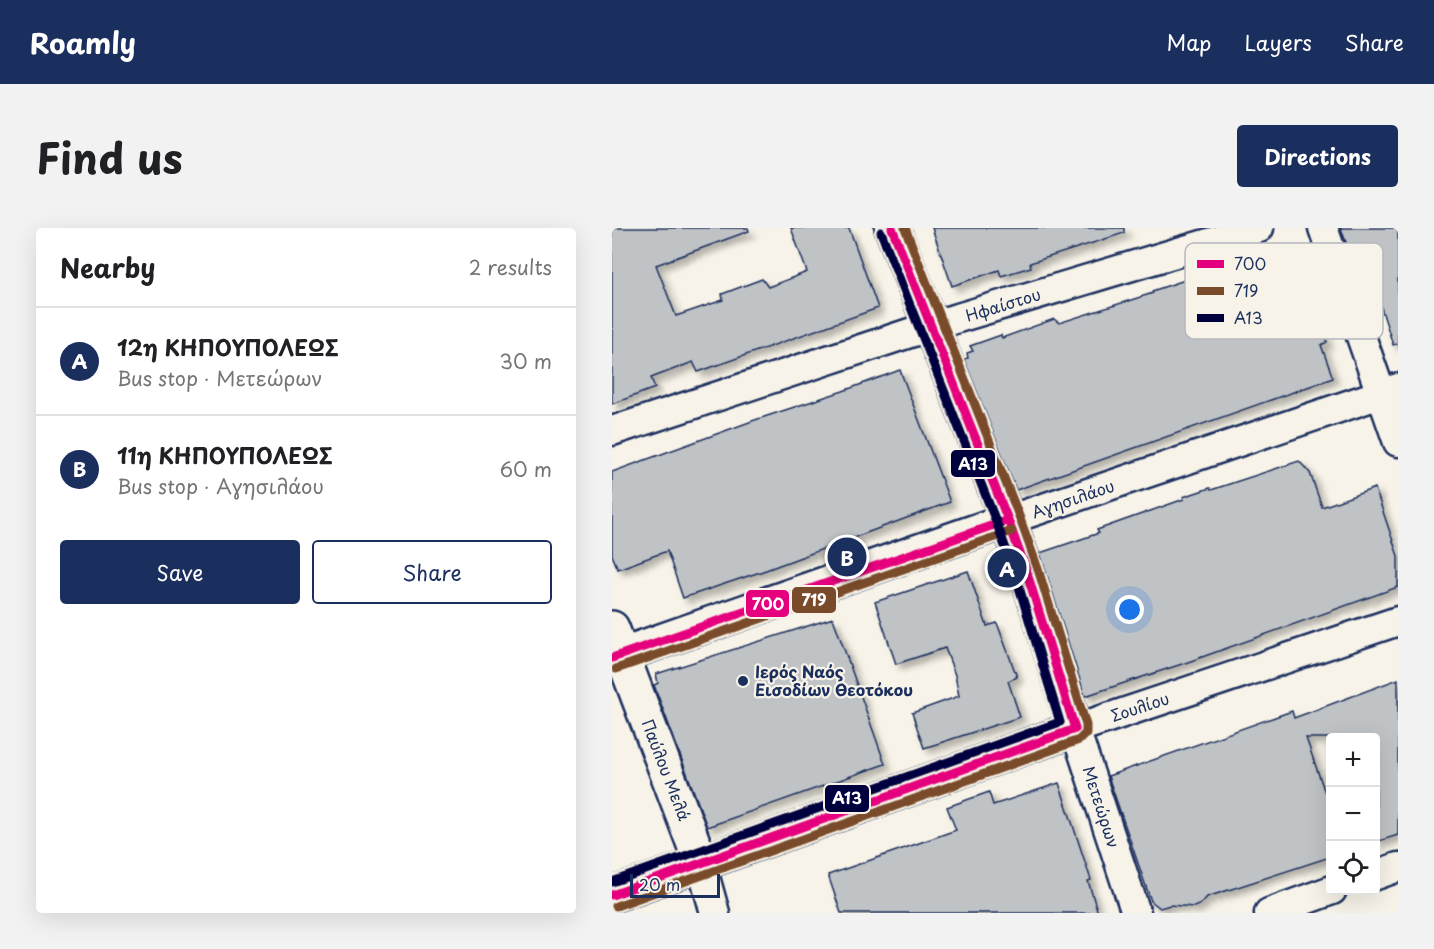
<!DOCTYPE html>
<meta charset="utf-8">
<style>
:root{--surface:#fff;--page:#f2f2f2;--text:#202124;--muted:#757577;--line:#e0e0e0;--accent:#1b2f5e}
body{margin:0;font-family:"Playpen Sans",sans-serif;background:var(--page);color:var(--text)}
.controls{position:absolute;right:18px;bottom:18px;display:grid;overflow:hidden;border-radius:6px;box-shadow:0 6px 24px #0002}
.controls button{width:54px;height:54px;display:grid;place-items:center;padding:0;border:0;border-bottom:2px solid var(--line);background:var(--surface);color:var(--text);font:30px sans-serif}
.scale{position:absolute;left:18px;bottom:15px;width:90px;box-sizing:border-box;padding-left:6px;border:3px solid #1b2f5e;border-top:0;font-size:16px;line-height:21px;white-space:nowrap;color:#1b2f5e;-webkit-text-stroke:4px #f7f3e8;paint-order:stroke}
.you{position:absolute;left:518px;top:382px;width:21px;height:21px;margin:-15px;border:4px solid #fff;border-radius:50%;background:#1a73e8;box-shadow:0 0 0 9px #1a73e833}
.badge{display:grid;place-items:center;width:39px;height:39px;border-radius:50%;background:var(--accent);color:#fff;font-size:20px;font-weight:700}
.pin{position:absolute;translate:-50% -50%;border:3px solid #fff;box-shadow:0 2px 6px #0006}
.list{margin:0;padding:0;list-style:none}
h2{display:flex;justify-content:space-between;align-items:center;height:78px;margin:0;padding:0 24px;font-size:26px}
h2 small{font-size:20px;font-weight:400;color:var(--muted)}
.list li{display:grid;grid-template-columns:39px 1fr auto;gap:18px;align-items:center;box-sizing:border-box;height:108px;padding:0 24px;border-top:2px solid var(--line)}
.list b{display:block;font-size:22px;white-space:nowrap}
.list p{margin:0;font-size:20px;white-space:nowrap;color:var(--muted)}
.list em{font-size:20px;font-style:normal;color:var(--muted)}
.actions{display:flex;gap:12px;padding:18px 24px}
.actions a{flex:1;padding:14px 0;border:2px solid var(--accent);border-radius:6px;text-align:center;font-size:21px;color:var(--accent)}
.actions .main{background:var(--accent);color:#fff}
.icon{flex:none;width:33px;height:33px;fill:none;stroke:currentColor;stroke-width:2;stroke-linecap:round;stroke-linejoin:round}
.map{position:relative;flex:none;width:786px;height:685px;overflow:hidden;border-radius:6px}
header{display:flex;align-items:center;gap:36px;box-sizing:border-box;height:84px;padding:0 30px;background:var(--accent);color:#fff}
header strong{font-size:28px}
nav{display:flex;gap:33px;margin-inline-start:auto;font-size:21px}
.intro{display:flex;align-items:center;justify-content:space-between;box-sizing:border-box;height:144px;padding:0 36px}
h1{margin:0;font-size:42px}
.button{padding:15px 27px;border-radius:6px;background:var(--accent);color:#fff;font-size:21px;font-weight:700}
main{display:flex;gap:36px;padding:0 36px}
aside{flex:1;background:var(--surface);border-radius:6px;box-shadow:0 6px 24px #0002}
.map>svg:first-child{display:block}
</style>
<header>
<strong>Roamly</strong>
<nav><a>Map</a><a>Layers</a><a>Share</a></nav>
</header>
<div class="intro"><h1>Find us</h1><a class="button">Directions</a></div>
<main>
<aside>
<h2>Nearby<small>2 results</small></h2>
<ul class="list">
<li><span class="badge">A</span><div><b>12η ΚΗΠΟΥΠΟΛΕΩΣ</b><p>Bus stop · Μετεώρων</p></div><em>30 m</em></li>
<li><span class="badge">B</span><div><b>11η ΚΗΠΟΥΠΟΛΕΩΣ</b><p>Bus stop · Αγησιλάου</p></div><em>60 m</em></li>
</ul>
<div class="actions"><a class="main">Save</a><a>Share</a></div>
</aside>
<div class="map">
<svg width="786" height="685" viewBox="0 0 786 685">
<defs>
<filter id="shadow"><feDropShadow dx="5.5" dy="5.5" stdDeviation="3" flood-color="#0004"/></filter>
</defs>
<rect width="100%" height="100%" fill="#f7f3e8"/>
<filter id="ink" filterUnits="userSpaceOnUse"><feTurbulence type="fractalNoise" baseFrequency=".0167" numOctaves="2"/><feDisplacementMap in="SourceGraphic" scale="12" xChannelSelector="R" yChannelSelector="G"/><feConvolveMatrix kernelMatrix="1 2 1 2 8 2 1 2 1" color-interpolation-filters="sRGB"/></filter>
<g filter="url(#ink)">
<g fill="#c0c3c5" stroke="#1b2f5e" stroke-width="1.5" filter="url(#shadow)">
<path d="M0,0h136l1,3 -93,34 20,51 47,-16 -1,-6 40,-15 6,8 39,-15 -16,-44h58l29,80 -180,64 -5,-10 -42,16 4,10 -43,16z"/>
<path d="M320,0h192v5l-94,30 1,4 -30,9 -2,-6 -47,16z"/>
<path d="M729,0h57v116l-5,1 -22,-69 -12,4z"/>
<path d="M686,19l8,23 -4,2 25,70 -6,3 12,33 -317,112 -52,-131 4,-1 -1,-5 6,-2 -3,-5 31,-11 1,3 52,-19 5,4 94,-30 -1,-2 39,-13 46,-14 1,3z"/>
<path d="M288,142l50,132 -184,68 -83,28 -16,-47 -49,18 -6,-14v-83l143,-52 88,-29z"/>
<path d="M687,233l11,12 12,34 53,-19 23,68v31l-210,75 -103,34 -45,-143 59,-20 -2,-3 87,-31 -1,-2 27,-9 1,2z"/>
<path d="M356,343l19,55 10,-3 20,54 -9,4 12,36 -96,31 -12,-35 47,-17 -4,-21 -10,-27 -49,16 -21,-62z"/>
<path d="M221,390l52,146 -178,63 -53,-142 4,-2 -2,-9z"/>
<path d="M786,451v156l-22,7v-104h-70l24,69v50l-123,40 -6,7 -7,3 -24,-2 -10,3 -9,-7 -43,-125 184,-65 2,7z"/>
<path d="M447,555l32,97 -3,1 10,32h-257l-13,-38 128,-45 -9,-23 42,-15 4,13z"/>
</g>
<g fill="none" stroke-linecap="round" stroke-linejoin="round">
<g stroke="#1b2f5e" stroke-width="33">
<g id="minor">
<path d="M711,0l75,214"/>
<path d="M0,203l319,-105 328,-98"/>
<path d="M396,292l390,-132"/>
<path d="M89,635l14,50"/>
<path d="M764,647l22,-8"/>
<path d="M524,685l-61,-184 323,-108"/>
<path d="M657,685l63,-23"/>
</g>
</g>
<g stroke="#1b2f5e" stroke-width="38">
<g id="tertiary">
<path d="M0,400l89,235"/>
<path d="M0,430l396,-138"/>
<path d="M0,667l463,-166 -48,-156 -19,-53 -116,-292"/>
</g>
</g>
<use href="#minor" stroke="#f7f3e8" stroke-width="28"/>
<use href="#tertiary" stroke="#f7f3e8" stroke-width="33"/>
<g stroke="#f7f3e8" stroke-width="14">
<g id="bus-1">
<path d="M0,430l396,-138"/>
<path d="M0,667l463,-166 -48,-156 -19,-53 -116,-292"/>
</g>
</g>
<g stroke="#f7f3e8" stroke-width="14">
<g id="bus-2">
<path d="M4,441l396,-138"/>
<path d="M4,678l463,-166 7,-7v-8l-48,-156 -19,-53 -114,-288"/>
</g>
</g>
<g stroke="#f7f3e8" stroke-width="14">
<path id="bus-3" d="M0,654l448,-160 -44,-145 -19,-53 -116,-292"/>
</g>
<use href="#bus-1" stroke="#e5007d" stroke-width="9"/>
<use href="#bus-2" stroke="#7a4b2a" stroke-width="9"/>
<use href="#bus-3" stroke="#00003f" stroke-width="9"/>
</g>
</g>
<circle fill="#1b2f5e" stroke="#f7f3e8" stroke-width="2" cx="131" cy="453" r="6"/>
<g text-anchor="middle" stroke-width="4.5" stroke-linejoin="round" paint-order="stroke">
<g font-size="16" fill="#1b2f5e" stroke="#f7f3e8">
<text transform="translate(391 77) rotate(-17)" y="6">Ηφαίστου</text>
<text transform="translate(461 271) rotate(-19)" y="6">Αγησιλάου</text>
<text transform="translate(528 479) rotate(-18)" y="6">Σουλίου</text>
<text transform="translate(54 542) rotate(69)" y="6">Παύλου Μελά</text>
<text transform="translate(489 579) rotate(72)" y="6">Μετεώρων</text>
</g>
<g font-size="16" font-weight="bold" fill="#1b2f5e" stroke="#f7f3e8" text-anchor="start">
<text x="143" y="450">Ιερός Ναός<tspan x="143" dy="18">Εισοδίων Θεοτόκου</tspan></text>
</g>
</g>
<rect x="573" y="15" width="198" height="96" rx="9" fill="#f7f3e8" stroke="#b5b8bf" stroke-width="1.5"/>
<rect x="585" y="32" width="27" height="8" fill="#e5007d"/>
<rect x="585" y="59" width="27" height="8" fill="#7a4b2a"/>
<rect x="585" y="86" width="27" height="8" fill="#00003f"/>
<g font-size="16" fill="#1b2f5e">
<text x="622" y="42">700</text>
<text x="622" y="69">719</text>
<text x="622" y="96">A13</text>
</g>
<g stroke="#f7f3e8" stroke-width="2">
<rect x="338" y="221" width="46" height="29" rx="6" fill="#00003f"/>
<rect x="179" y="358" width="46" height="28" rx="6" fill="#7a4b2a"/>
<rect x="133" y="361" width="45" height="29" rx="6" fill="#e5007d"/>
<rect x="212" y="556" width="46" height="29" rx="6" fill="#00003f"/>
</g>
<g font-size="16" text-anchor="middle" font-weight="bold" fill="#fff">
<text x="361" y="242">A13</text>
<text x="202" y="378">719</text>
<text x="156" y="382">700</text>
<text x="235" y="576">A13</text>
</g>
</svg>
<div class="controls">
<button>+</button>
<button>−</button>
<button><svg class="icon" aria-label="locate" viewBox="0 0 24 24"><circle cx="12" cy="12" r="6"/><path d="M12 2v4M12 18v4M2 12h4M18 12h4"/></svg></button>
</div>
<div class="scale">20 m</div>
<div class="you"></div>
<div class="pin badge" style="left:395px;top:340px">A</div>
<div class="pin badge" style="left:235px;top:329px">B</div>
</div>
</main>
